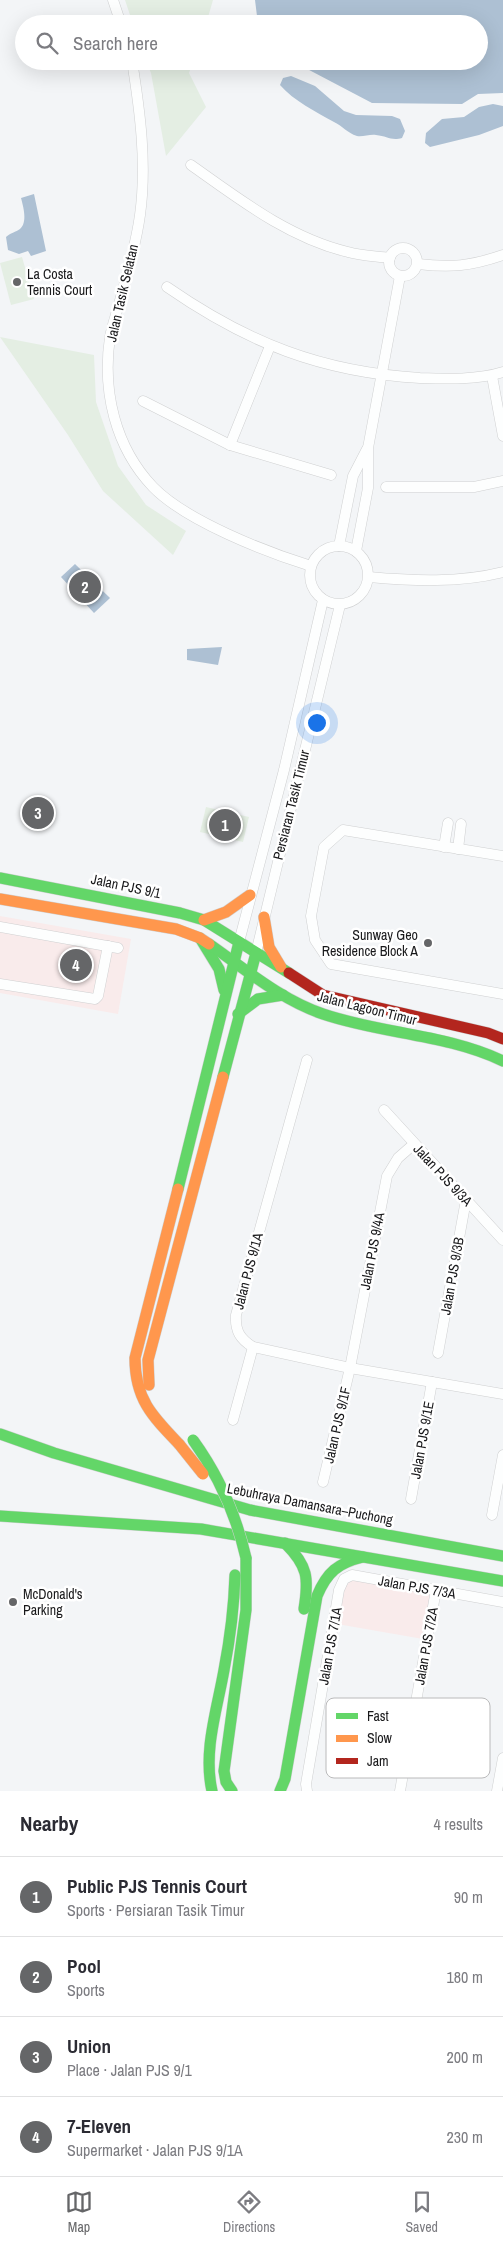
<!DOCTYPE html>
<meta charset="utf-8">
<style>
:root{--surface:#fff;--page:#f2f2f3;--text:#2b2b33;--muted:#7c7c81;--line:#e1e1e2;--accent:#656668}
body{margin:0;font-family:"Archivo Narrow",sans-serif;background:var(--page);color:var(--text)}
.you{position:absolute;left:316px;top:722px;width:18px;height:18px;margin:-12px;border:4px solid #fff;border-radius:50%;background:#1a73e8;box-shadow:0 0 0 8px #1a73e833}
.badge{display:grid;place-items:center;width:32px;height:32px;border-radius:50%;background:var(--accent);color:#fff;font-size:16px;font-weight:700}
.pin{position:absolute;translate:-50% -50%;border:2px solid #fff;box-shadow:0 1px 5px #0006}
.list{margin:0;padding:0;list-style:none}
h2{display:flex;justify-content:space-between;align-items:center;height:65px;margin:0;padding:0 20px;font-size:21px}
h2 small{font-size:16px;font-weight:400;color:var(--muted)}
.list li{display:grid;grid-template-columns:32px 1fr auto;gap:15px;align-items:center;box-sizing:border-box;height:80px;padding:0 20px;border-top:1px solid var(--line)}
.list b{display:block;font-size:19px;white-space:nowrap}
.list p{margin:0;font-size:16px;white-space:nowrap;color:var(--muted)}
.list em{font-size:16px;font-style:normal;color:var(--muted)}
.icon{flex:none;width:28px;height:28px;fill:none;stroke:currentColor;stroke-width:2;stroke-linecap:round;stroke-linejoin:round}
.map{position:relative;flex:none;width:503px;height:1791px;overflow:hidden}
.search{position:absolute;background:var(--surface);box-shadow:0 5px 20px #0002;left:15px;right:15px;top:15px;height:55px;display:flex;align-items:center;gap:12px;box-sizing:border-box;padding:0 18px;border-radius:28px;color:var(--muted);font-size:19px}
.sheet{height:385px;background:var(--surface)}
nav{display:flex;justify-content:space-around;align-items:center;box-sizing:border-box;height:70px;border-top:1px solid var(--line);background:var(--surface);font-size:14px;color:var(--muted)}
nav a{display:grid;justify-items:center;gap:2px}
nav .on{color:var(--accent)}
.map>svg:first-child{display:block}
</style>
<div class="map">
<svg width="503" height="1791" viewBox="0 0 503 1791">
<rect width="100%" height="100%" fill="#f3f5f7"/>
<g fill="#f9ebeb">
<path d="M0,916l131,23 -13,75 -118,-21z"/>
<path d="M351,1579l80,15 -8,45 -86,-15 6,-33z"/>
</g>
<g fill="#e4eee3">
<path d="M125,0h88l-7,24h-73z"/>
<path d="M146,61h47l-4,12 17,34 -40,49 -15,-83z"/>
<path d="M22,257l12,42 -23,6 -11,-42z"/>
<path d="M0,337l94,18 2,47 22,64 28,39 40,26 -13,24 -70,-64 -35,-56z"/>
<path d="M206,807l43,10 -6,25 -43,-10z"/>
</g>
<g fill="#adc0d3">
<path d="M255,0h248v93l-25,1 -16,10 -90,-1 -80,-42h187v-37h-221z"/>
<path d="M291,76l24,10 29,25 12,4 36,1 8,3 5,12 -3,7c-11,3 -15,-2 -26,-3 -6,-1 -13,2 -19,1 -10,-3 -14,-10 -23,-14 -18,-10 -40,-21 -54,-37l3,-7z"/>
<path d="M493,104l10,2v20l-24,9 -49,12 -5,-4 1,-10 16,-14 22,-2 15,-10z"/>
<path d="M34,194l12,57 -15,5 -3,-5 -9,3 -11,-4 -2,-13c4,-4 10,-5 14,-8 8,-7 3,-23 1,-31z"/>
<path d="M75,564l35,34 -16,15 -33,-36z"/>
<path d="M222,647l-4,18 -31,-5v-11z"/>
</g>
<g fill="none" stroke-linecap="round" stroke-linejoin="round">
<g stroke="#cfd0d1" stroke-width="11">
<g id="street">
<path d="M113,0l8,24"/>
<path d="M132,61c8,50 15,103 8,154 -4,30 -13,60 -21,89 -3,11 -7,22 -9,33 -8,54 5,110 43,150 33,34 113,65 158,79"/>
<path d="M191,165c48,34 98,73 157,87 13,4 28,4 42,6"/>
<circle cx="403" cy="262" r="14"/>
<path d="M418,264c33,4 53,2 85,-9"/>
<path d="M167,287c81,56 154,85 253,91 27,1 58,2 83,-6"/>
<path d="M492,376l11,60"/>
<path d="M143,401l87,44 101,30"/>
<path d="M230,445l40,-99"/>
<path d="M386,487h88l29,-6"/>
<circle cx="339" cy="575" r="29"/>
<path d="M339,546l14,-70 14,-27"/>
<path d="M356,551l12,-63v-40l32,-172"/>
<path d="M369,577c45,4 90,6 134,-5"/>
<path d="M444,847l4,-24"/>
<path d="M458,849l3,-25"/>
<path d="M503,856l-160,-26 -19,17 -13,69 4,24 16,24 172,30"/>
<path d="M0,927l118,21"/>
<path d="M239,942l45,-172 39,-170"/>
<path d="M256,953l84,-348"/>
<path d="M0,984l95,15 3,-3 10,-50"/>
<path d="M307,1060l-71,255c-1,16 4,24 17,32l97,21 153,26"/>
<path d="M384,1110l119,130"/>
<path d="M438,1353l28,-153"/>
<path d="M233,1420l20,-73"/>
<path d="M323,1482l27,-114 37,-192 11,-18 16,-14"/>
<path d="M411,1499l21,-117"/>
<path d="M492,1515l11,-60"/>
<path d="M307,1791l-1,-7 33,-194 5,-11 8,-4 151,27"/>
<path d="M400,1791l36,-201"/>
<path d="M497,1791l6,-33"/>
</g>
</g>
<g stroke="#cfd0d1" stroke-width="12">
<g id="fast">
<path d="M0,878l180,35 24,7 85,53"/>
<path d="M200,938l19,31 5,21"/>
<path d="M209,944c36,25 72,56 114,70 59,20 123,20 180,47"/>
<path d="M238,1014l20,-15 25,-4"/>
<path d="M223,1077l33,-124"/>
<path d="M178,1189l61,-247"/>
<path d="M0,1434l54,19 196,57 253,46"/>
<path d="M0,1516l201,13 302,52"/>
<path d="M285,1543c23,23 24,35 19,66"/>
<path d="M212,1791c-9,-40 5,-81 12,-121 6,-31 10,-63 11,-95"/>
<path d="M232,1791l-6,-9 -2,-11 22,-161v-52"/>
<path d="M280,1791l5,-12 32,-183c10,-24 21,-33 46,-39"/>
</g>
</g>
<g stroke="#cfd0d1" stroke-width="12">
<g id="slow">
<path d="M0,899l176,30 24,9 9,6"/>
<path d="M264,917l5,30 12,20"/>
<path d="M204,920l22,-8 24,-17"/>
<path d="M178,1189l-43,169c0,41 17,58 44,86"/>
<path d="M149,1385l-1,-25 75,-283"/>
</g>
</g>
<g stroke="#cfd0d1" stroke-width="12">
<path id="jam" d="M289,973l34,22 165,38 15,6"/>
</g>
<use href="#street" stroke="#fdfefe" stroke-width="10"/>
<use href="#fast" stroke="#63d668" stroke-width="11"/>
<use href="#slow" stroke="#ff974d" stroke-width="11"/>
<use href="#jam" stroke="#b3261e" stroke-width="11"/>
<g stroke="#cfd0d1" stroke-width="12" stroke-linecap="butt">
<path id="fast-bridge" d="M193,1440c26,36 43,74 53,118"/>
</g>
<g stroke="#cfd0d1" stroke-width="12" stroke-linecap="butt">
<path id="slow-bridge" d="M179,1444l24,30"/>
</g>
<use href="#fast-bridge" stroke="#63d668" stroke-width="11"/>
<use href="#slow-bridge" stroke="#ff974d" stroke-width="11"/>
</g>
<g fill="#656668" stroke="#fff" stroke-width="2">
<circle cx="17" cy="282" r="5"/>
<circle cx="428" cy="943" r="5"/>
<circle cx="13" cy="1602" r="5"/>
</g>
<g text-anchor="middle" stroke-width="5" stroke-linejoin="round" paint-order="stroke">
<g font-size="14" fill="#19191b" stroke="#fff" text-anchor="start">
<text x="27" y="279">La Costa<tspan x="27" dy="16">Tennis Court</tspan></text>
<text x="418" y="940" text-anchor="end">Sunway Geo<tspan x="418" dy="16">Residence Block A</tspan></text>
<text x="23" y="1599">McDonald's<tspan x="23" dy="16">Parking</tspan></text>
</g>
<g font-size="14" fill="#19191b" stroke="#fff">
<text transform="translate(122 293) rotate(-77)" y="5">Jalan Tasik Selatan</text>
<text transform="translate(291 805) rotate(-76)" y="5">Persiaran Tasik Timur</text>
<text transform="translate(126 886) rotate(12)" y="5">Jalan PJS 9/1</text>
<text transform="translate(367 1008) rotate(14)" y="5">Jalan Lagoon Timur</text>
<text transform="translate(443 1175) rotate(47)" y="5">Jalan PJS 9/3A</text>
<text transform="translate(372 1251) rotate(-79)" y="5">Jalan PJS 9/4A</text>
<text transform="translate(248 1271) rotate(-75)" y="5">Jalan PJS 9/1A</text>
<text transform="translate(452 1276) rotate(-80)" y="5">Jalan PJS 9/3B</text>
<text transform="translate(337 1425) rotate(-77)" y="5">Jalan PJS 9/1F</text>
<text transform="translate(422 1440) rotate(-80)" y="5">Jalan PJS 9/1E</text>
<text transform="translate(310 1504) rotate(11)" y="5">Lebuhraya Damansara–Puchong</text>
<text transform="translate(417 1587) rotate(10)" y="5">Jalan PJS 7/3A</text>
<text transform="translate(330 1646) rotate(-80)" y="5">Jalan PJS 7/1A</text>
<text transform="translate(426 1646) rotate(-80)" y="5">Jalan PJS 7/2A</text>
</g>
</g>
<rect x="326" y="1698" width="164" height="80" rx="8" fill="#fff" stroke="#bababb" stroke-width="1"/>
<rect x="336" y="1713" width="22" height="6" fill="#63d668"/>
<rect x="336" y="1735" width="22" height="7" fill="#ff974d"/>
<rect x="336" y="1758" width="22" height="6" fill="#b3261e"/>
<g font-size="14" fill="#19191b">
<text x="367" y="1721">Fast</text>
<text x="367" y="1743">Slow</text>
<text x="367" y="1766">Jam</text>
</g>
</svg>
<div class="you"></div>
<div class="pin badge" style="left:225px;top:825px">1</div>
<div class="pin badge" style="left:85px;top:587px">2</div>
<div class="pin badge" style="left:38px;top:813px">3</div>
<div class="pin badge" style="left:76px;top:965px">4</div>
<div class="search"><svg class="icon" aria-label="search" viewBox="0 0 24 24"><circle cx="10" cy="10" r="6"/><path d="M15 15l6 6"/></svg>Search here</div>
</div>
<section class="sheet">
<h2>Nearby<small>4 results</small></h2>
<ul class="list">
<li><span class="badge">1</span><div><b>Public PJS Tennis Court</b><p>Sports · Persiaran Tasik Timur</p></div><em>90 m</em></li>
<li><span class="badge">2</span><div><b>Pool</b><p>Sports</p></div><em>180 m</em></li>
<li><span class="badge">3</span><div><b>Union</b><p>Place · Jalan PJS 9/1</p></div><em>200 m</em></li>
<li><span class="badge">4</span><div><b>7-Eleven</b><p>Supermarket · Jalan PJS 9/1A</p></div><em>230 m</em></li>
</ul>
</section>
<nav>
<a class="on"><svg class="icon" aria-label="map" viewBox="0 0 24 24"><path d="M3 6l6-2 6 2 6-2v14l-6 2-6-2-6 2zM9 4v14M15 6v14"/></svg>Map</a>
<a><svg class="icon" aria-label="directions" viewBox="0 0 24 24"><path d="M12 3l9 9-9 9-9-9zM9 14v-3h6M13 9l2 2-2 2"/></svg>Directions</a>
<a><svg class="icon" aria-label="saved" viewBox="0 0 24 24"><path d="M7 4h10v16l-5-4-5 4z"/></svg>Saved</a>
</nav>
